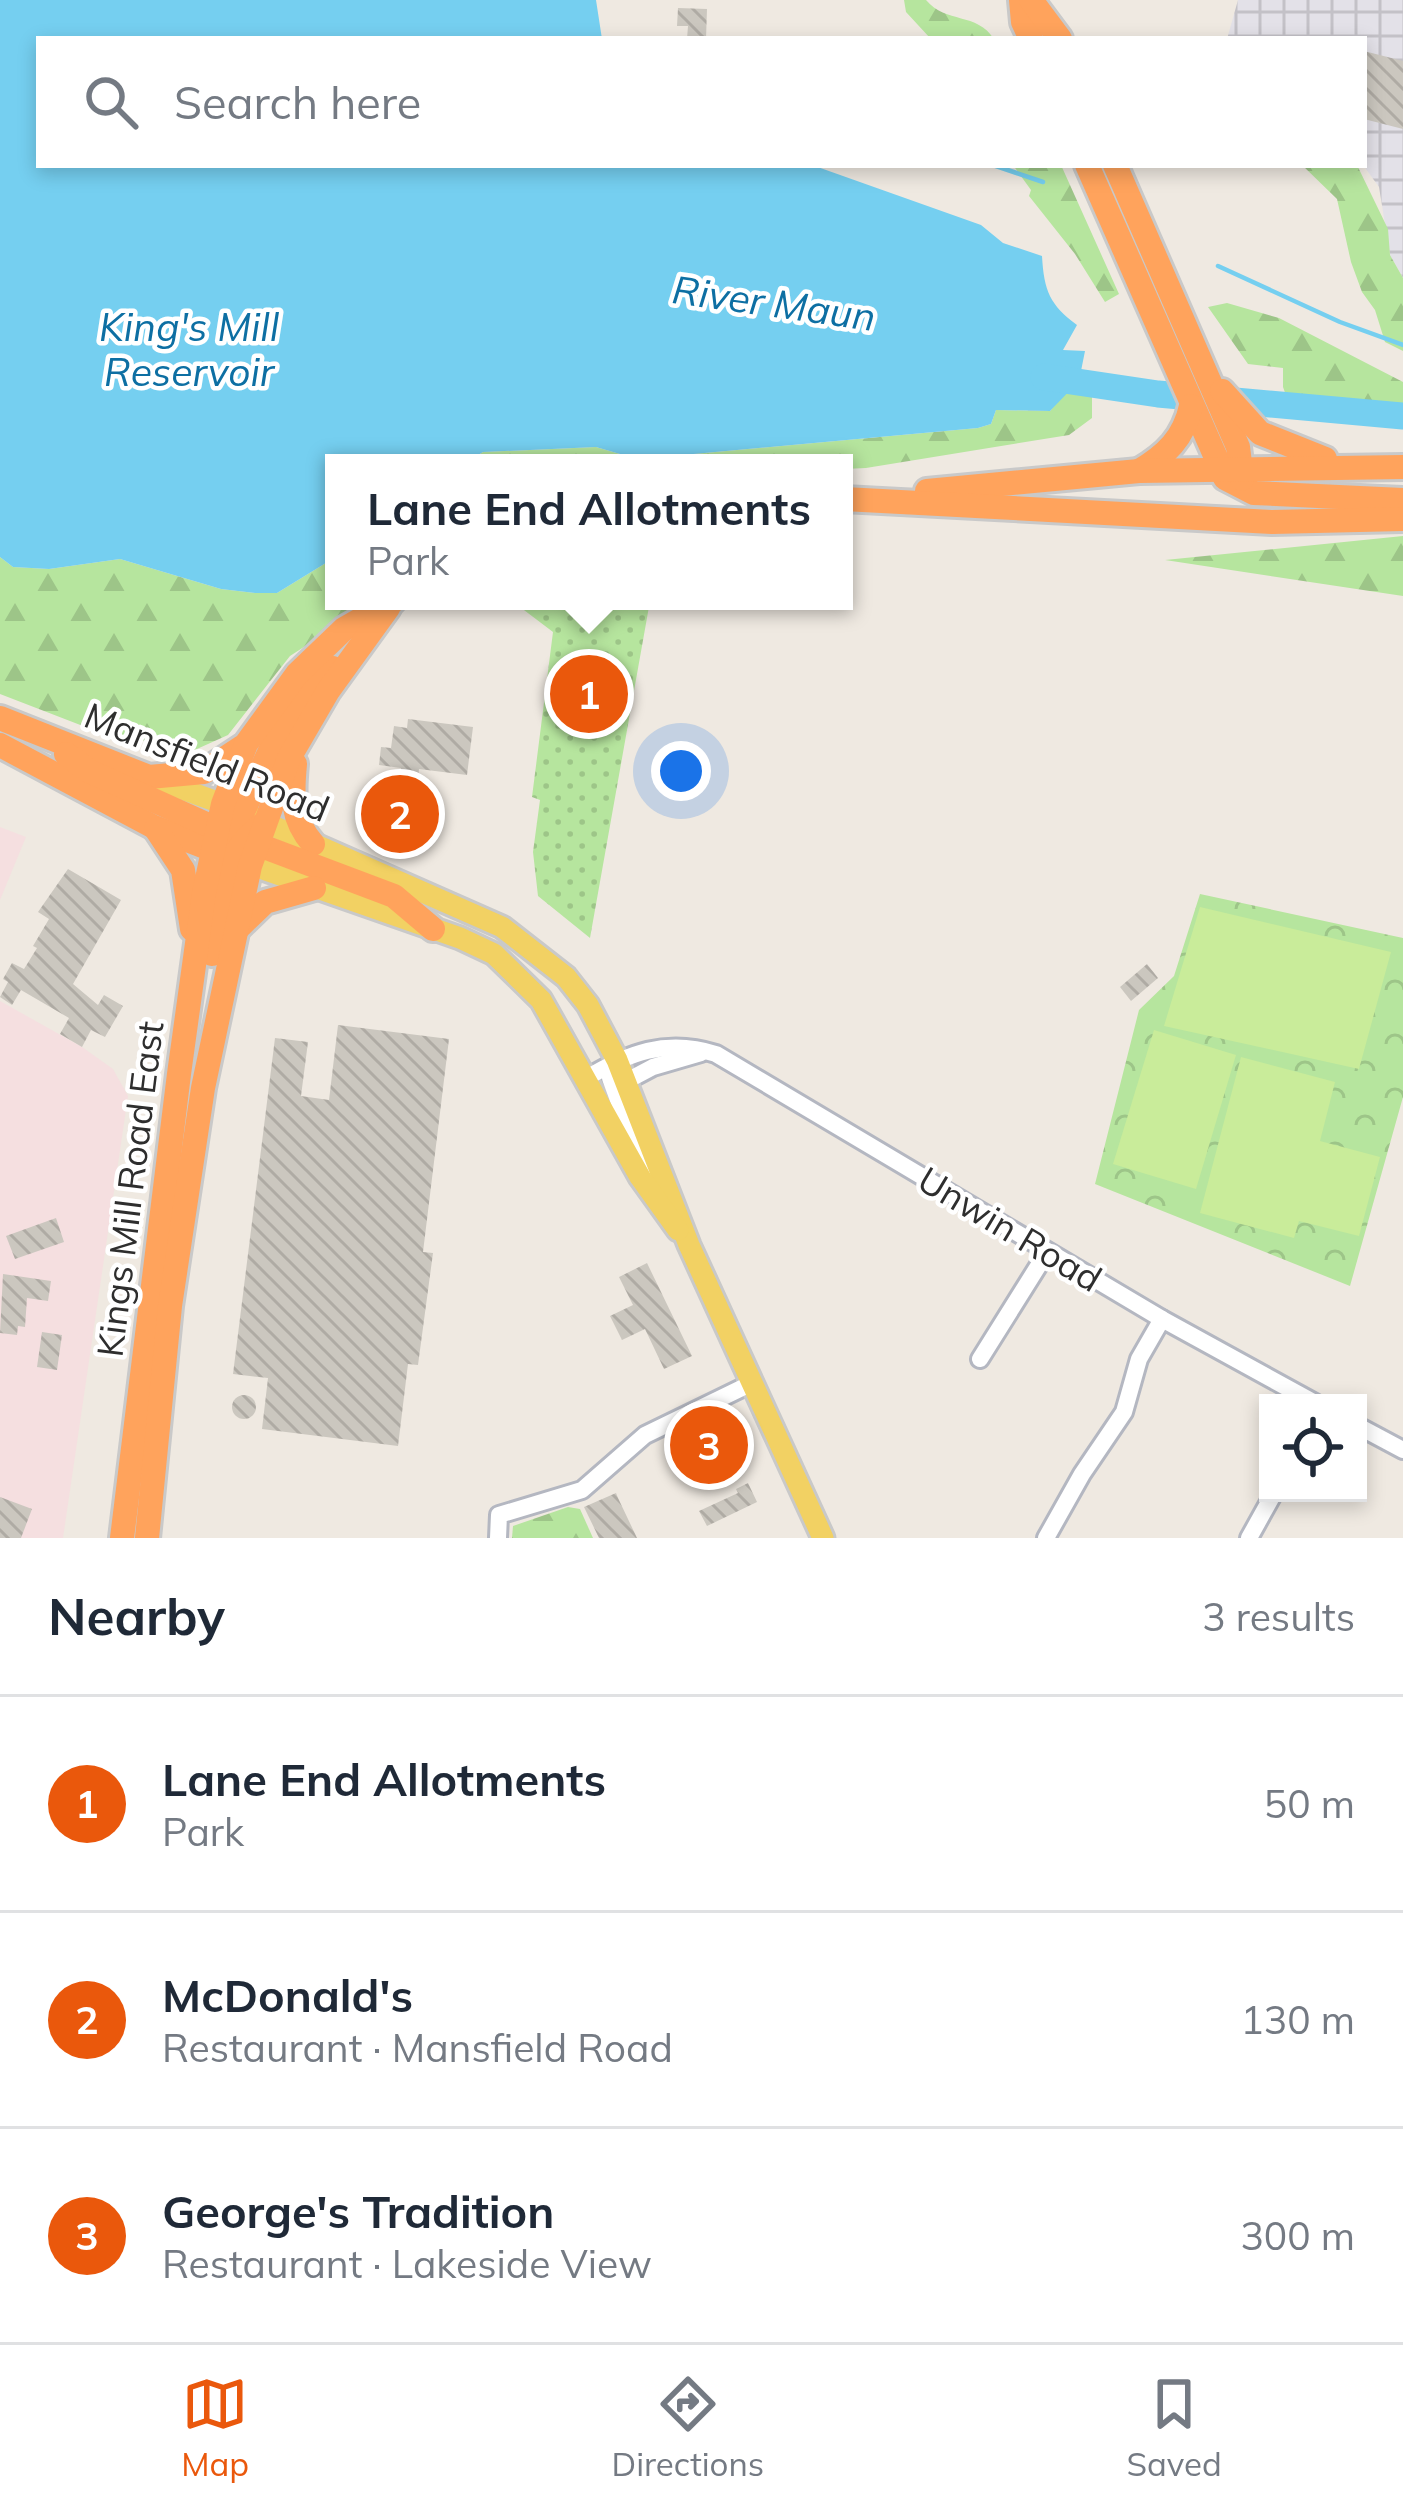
<!DOCTYPE html>
<meta charset="utf-8">
<style>
:root{--surface:#fff;--page:#f2f2f3;--text:#1f2937;--muted:#747a83;--line:#e0e1e3;--accent:#ea580c}
body{margin:0;font-family:Mulish,sans-serif;background:var(--page);color:var(--text)}
.controls{position:absolute;right:36px;bottom:36px;display:grid;overflow:hidden;border-radius:0px;box-shadow:0 6px 18px #0003}
.controls button{width:108px;height:108px;display:grid;place-items:center;padding:0;border:0;border-bottom:3px solid var(--line);background:var(--surface);color:var(--text);font:60px sans-serif}
.you{position:absolute;left:681px;top:771px;width:42px;height:42px;margin:-30px;border:9px solid #fff;border-radius:50%;background:#1a73e8;box-shadow:0 0 0 18px #1a73e833}
.badge{display:grid;place-items:center;width:78px;height:78px;border-radius:50%;background:var(--accent);color:#fff;font-size:39px;font-weight:700}
.pin{position:absolute;translate:-50% -50%;border:6px solid #fff;box-shadow:0 3px 12px #0006}
.popup{position:absolute;left:325px;top:454px;width:528px;height:156px;box-sizing:border-box;display:grid;place-content:center;border-radius:0px;background:var(--surface);filter:drop-shadow(0 3px 9px #0005);font-size:39px;white-space:nowrap;color:var(--muted)}
.popup b{font-size:45px;color:var(--text)}
.popup::after{content:'';position:absolute;left:50%;top:100%;margin-left:-24px;border:24px solid transparent;border-top-color:var(--surface)}
.list{margin:0;padding:0;list-style:none}
h2{display:flex;justify-content:space-between;align-items:center;height:156px;margin:0;padding:0 48px;font-size:51px}
h2 small{font-size:39px;font-weight:400;color:var(--muted)}
.list li{display:grid;grid-template-columns:78px 1fr auto;gap:36px;align-items:center;box-sizing:border-box;height:216px;padding:0 48px;border-top:3px solid var(--line)}
.list b{display:block;font-size:45px;white-space:nowrap}
.list p{margin:0;font-size:39px;white-space:nowrap;color:var(--muted)}
.list em{font-size:39px;font-style:normal;color:var(--muted)}
.icon{flex:none;width:66px;height:66px;fill:none;stroke:currentColor;stroke-width:2;stroke-linecap:round;stroke-linejoin:round}
.map{position:relative;flex:none;width:1403px;height:1538px;overflow:hidden}
.search{position:absolute;background:var(--surface);box-shadow:0 6px 18px #0003;left:36px;right:36px;top:36px;height:132px;display:flex;align-items:center;gap:30px;box-sizing:border-box;padding:0 42px;border-radius:0px;color:var(--muted);font-size:45px}
.sheet{height:804px;background:var(--surface)}
nav{display:flex;justify-content:space-around;align-items:center;box-sizing:border-box;height:168px;border-top:3px solid var(--line);background:var(--surface);font-size:33px;color:var(--muted)}
nav a{display:grid;justify-items:center;gap:6px}
nav .on{color:var(--accent)}
.map>svg:first-child{display:block}
</style>
<div class="map">
<svg width="1403" height="1538" viewBox="0 0 1403 1538">
<defs>
<pattern id="industrial-grid" width="8" height="8" patternUnits="userSpaceOnUse" patternTransform="scale(3)"><rect width="8" height="8" fill="#e3e1e8"/><path d="M0 4h8M4 0v8" fill="none" stroke="#c3c1c7"/></pattern>
<pattern id="forest-firs" width="22" height="20" patternUnits="userSpaceOnUse" patternTransform="scale(3)"><rect width="22" height="20" fill="#b6e59e"/><path d="M5 1l3.5 6h-7zM16 11l3.5 6h-7z" fill="#9dc588"/></pattern>
<pattern id="park-crowns" width="20" height="18" patternUnits="userSpaceOnUse" patternTransform="scale(3)"><rect width="20" height="18" fill="#b6e59e"/><path d="M2 6a3 3 0 1 1 6 0M12 15a3 3 0 1 1 6 0" fill="none" stroke="#9dc588"/></pattern>
<pattern id="garden-dots" width="8" height="8" patternUnits="userSpaceOnUse" patternTransform="scale(3)"><rect width="8" height="8" fill="#b6e59e"/><path d="M2 2h.1M6 6h.1" fill="none" stroke="#9dc588" stroke-width="1.8" stroke-linecap="round"/></pattern>
<pattern id="building-back-hatch" width="6" height="6" patternUnits="userSpaceOnUse" patternTransform="scale(3)"><rect width="6" height="6" fill="#cbc7bf"/><path d="M-1 5l2 2M0 0l6 6M5-1l2 2" fill="none" stroke="#afaba4"/></pattern>
</defs>
<rect width="100%" height="100%" fill="#efe9e1"/>
<path fill="url(#industrial-grid)" d="M1238,0h165v278l-13,-23 -11,-68 -16,-22 1,-126h-137z"/>
<g fill="#f5dfe0">
<path d="M0,827l26,10 -26,63z"/>
<path d="M0,1001l82,46 31,22 15,27 -65,442h-63z"/>
</g>
<g fill="url(#forest-firs)">
<path d="M904,0h22c20,24 51,12 68,39l-64,-1 -24,-26z"/>
<path d="M1013,165h48l58,129 -14,8 -30,-48 -46,-58 2,-6z"/>
<path d="M1302,165h55l31,64 2,26 13,23v73l-18,-9 -10,-32 -13,-18 -11,-30 -14,-63z"/>
<path d="M1227,303l52,15 124,64v41l-110,-8 -10,-28v-19l-35,-4 -40,-57z"/>
<path d="M1068,389l24,8v21l-23,17 -203,33 -22,1v-6h-379l18,-11 113,-5 24,7 41,3 317,-29 13,-4 5,-14 54,1z"/>
<path d="M1403,536v60l-238,-36z"/>
<path d="M0,557l13,10 36,2 71,-10 101,30 34,4h22l57,-35v43h41l-85,55 -62,79 -40,18 -18,-2 -10,4c-12,-18 -26,-18 -46,-17l-114,-44z"/>
<path d="M568,1507l12,2 13,29h-81l1,-12z"/>
</g>
<path fill="url(#park-crowns)" d="M1200,894l203,44v159l-53,189 -255,-102 44,-174 35,-34z"/>
<path fill="url(#garden-dots)" d="M520,601h130l-60,337 -52,-42 -5,-44 7,-52 -8,-3 21,-165 -37,-28z"/>
<g fill="#c9ec9a">
<path d="M1200,907l191,45 -32,117 -195,-43z"/>
<path d="M1154,1030l82,25 -40,134 -83,-25z"/>
<path d="M1241,1057l94,25 -15,59 60,16 -21,79 -60,-15 -5,17 -94,-25z"/>
</g>
<path fill="#75cff0" d="M0,0h596l6,39h-563v126h773l169,60 22,18 39,13c2,35 8,49 35,69l-14,25 22,1 -6,30 -29,30 -54,-1 -5,14 -13,4 -317,29 -41,-3 -24,-7 -113,5 -18,11h-131v95l-57,35h-22l-34,-4 -101,-30 -71,10 -36,-2 -13,-10z"/>
<g fill="none" stroke-linecap="round" stroke-linejoin="round">
<g stroke="#75cff0" stroke-width="4.5">
<path d="M993,165l50,17"/>
<path d="M1218,266l122,56 63,23"/>
</g>
<path stroke="#75cff0" stroke-width="27" d="M1044,377l114,17 245,22"/>
</g>
<g fill="url(#building-back-hatch)">
<path d="M678,8l29,1 -1,30h-19l1,-13h-11z"/>
<path d="M1364,51l39,10v68l-39,-10z"/>
<path d="M408,719l65,8 -6,48 -48,-6 -1,11 -18,-2 1,-10 -22,-3 2,-18 10,1 3,-22 13,2z"/>
<path d="M388,795l34,21 -10,18 -35,-21z"/>
<path d="M68,869l53,31 -48,84 25,21 6,-10 19,11 -18,31 -14,-7 -9,17 -22,-13 9,-16 -48,-28 -9,15 -12,-8 8,-15 -5,-3 9,-16 12,6 13,-21 -4,-2 16,-27 -11,-7z"/>
<path d="M1147,964l11,14 -27,23 -11,-14z"/>
<path d="M338,1025l111,14 -26,213 10,1 -15,112 -10,-1 -10,82 -136,-17 6,-51 -35,-4 42,-336 33,4 -7,54 28,4z"/>
<path d="M56,1218l8,24 -49,17 -9,-23z"/>
<path d="M647,1263l45,93 -28,13 -19,-40 -23,11 -12,-24 23,-11 -14,-28z"/>
<path d="M3,1274l48,7 -3,20 -21,-3 -2,29 -7,-1 -1,9 -17,-2z"/>
<path d="M42,1332l20,3 -5,35 -20,-3z"/>
<circle cx="244" cy="1407" r="12"/>
<path d="M721,1430l20,44 -32,14 -20,-43z"/>
<path d="M748,1483l9,19 -50,24 -8,-15 39,-18 -2,-4z"/>
<path d="M616,1493l2,5 19,40h-38l-15,-31z"/>
<path d="M0,1497l32,12 -11,29h-21z"/>
</g>
<g fill="none" stroke-linecap="round" stroke-linejoin="round">
<g stroke="#b4b7c1" stroke-width="22">
<g id="minor">
<path d="M617,1061l-7,17 34,93"/>
<path d="M585,1079c43,-26 81,-41 131,-25l446,265 153,84"/>
<path d="M619,1085l34,-18 48,-14"/>
<path d="M980,1359l67,-107"/>
<path d="M1358,1426l45,24"/>
<path d="M498,1538l1,-23 83,-25 63,-55 107,-52"/>
<path d="M1046,1538l36,-64 42,-62 15,-53 23,-40"/>
<path d="M1249,1538l25,-45"/>
</g>
</g>
<g stroke="#c9c9c9" stroke-width="27">
<g id="major">
<path d="M149,777l74,27 279,123 64,50 22,28 29,55 72,185 134,293"/>
<path d="M240,861l220,77 34,16 47,46 99,177 38,53"/>
</g>
</g>
<g stroke="#c9c9c9" stroke-width="30">
<g id="highway">
<path d="M1021,0l2,22 8,17"/>
<path d="M1031,0l29,39"/>
<path d="M1087,165l138,313 29,15 149,7"/>
<path d="M1115,165l123,282 4,32"/>
<path d="M1222,391l38,42 65,26"/>
<path d="M1139,471c27,-16 45,-33 52,-65"/>
<path d="M927,491l212,-20 264,-4"/>
<path d="M844,499l428,23 131,-3"/>
<path d="M0,718l149,59 55,-5 38,-25"/>
<path d="M0,745l154,82 59,23"/>
<path d="M66,754l23,17 139,63"/>
<path d="M295,764c-3,31 -4,55 18,80"/>
<path d="M156,829l27,41 9,59"/>
<path d="M246,835l10,9 138,52 39,33"/>
<path d="M221,843c19,-18 27,-42 37,-66 17,-39 39,-84 75,-109"/>
<path d="M237,929l28,-27 49,-14"/>
<path d="M212,954c8,-50 7,-98 51,-130"/>
<path d="M122,1538l57,-464 25,-181 19,-89 23,-60 51,-70 47,-45 49,-28"/>
<path d="M147,1538l23,-232 33,-218 47,-222 39,-108 39,-67 60,-83"/>
</g>
</g>
<use href="#minor" stroke="#fff" stroke-width="16"/>
<use href="#major" stroke="#f2d163" stroke-width="21"/>
<use href="#highway" stroke="#ffa35c" stroke-width="24"/>
</g>
<g text-anchor="middle" stroke-width="9" stroke-linejoin="round" paint-order="stroke">
<g font-size="36" fill="#2e2e2e" stroke="#fff">
<text transform="translate(207 762) rotate(22)" y="13">Mansfield Road</text>
<text transform="translate(130 1189) rotate(-83)" y="13">Kings Mill Road East</text>
<text transform="translate(1010 1229) rotate(31)" y="13">Unwin Road</text>
</g>
<g font-size="39" font-style="italic" fill="#0d6fa3" stroke="#fff">
<text transform="translate(774 303) rotate(8)" y="14">River Maun</text>
<text x="189" y="341">King's Mill<tspan x="189" dy="45">Reservoir</tspan></text>
</g>
</g>
</svg>
<div class="controls">
<button><svg class="icon" aria-label="locate" viewBox="0 0 24 24"><circle cx="12" cy="12" r="6"/><path d="M12 2v4M12 18v4M2 12h4M18 12h4"/></svg></button>
</div>
<div class="you"></div>
<div class="pin badge" style="left:589px;top:694px">1</div>
<div class="popup"><b>Lane End Allotments</b>Park</div>
<div class="pin badge" style="left:400px;top:814px">2</div>
<div class="pin badge" style="left:709px;top:1445px">3</div>
<div class="search"><svg class="icon" aria-label="search" viewBox="0 0 24 24"><circle cx="10" cy="10" r="6"/><path d="M15 15l6 6"/></svg>Search here</div>
</div>
<section class="sheet">
<h2>Nearby<small>3 results</small></h2>
<ul class="list">
<li><span class="badge">1</span><div><b>Lane End Allotments</b><p>Park</p></div><em>50 m</em></li>
<li><span class="badge">2</span><div><b>McDonald's</b><p>Restaurant · Mansfield Road</p></div><em>130 m</em></li>
<li><span class="badge">3</span><div><b>George's Tradition</b><p>Restaurant · Lakeside View</p></div><em>300 m</em></li>
</ul>
</section>
<nav>
<a class="on"><svg class="icon" aria-label="map" viewBox="0 0 24 24"><path d="M3 6l6-2 6 2 6-2v14l-6 2-6-2-6 2zM9 4v14M15 6v14"/></svg>Map</a>
<a><svg class="icon" aria-label="directions" viewBox="0 0 24 24"><path d="M12 3l9 9-9 9-9-9zM9 14v-3h6M13 9l2 2-2 2"/></svg>Directions</a>
<a><svg class="icon" aria-label="saved" viewBox="0 0 24 24"><path d="M7 4h10v16l-5-4-5 4z"/></svg>Saved</a>
</nav>
